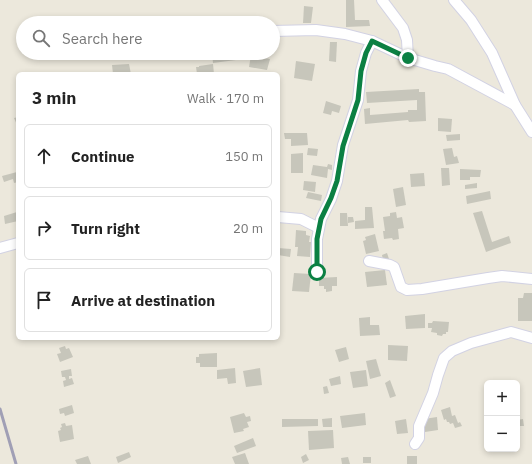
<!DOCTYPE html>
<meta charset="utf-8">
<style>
:root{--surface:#fff;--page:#f2f2f2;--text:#222;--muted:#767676;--line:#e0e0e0}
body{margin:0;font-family:"IBM Plex Sans",sans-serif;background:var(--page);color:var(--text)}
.controls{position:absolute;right:12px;bottom:12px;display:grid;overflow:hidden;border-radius:6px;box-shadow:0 2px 6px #0003}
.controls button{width:36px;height:36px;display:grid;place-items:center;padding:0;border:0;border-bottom:1px solid var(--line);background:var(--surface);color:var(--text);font:20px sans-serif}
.stop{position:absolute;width:12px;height:12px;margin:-9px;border:3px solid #0b8043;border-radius:50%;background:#fff}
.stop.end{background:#0b8043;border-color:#fff;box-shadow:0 1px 4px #0008}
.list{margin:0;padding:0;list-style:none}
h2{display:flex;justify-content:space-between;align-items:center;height:52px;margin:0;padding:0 16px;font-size:17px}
h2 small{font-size:13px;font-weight:400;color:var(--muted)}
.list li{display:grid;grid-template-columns:26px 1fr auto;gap:12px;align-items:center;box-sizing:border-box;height:64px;margin:0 8px 8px;padding:0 8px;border:1px solid var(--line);border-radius:6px}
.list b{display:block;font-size:15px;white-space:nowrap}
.list em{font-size:13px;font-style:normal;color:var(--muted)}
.icon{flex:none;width:22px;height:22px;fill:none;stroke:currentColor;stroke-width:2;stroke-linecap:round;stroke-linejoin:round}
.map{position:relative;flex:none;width:532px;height:464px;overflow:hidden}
.search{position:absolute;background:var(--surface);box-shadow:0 2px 6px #0003;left:16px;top:16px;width:264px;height:44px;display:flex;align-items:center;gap:10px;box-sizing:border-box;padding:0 14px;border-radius:22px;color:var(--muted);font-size:15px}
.panel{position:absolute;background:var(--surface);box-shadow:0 2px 6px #0003;left:16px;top:72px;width:264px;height:268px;border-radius:6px}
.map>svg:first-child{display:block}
</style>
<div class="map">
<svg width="532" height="464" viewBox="0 0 532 464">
<rect width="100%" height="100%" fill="#ece8dc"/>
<g fill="#c7c6bb">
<path d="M346,0h8l1,20h14l1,6 -24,1z"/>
<path d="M304,6l9,1 -2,16h-8z"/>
<path d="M222,16h19v6l-13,1v-1h-6z"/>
<path d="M330,42h7l-1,20 -7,-1z"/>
<path d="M212,53h24v7l-23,3z"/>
<path d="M251,55l19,4 -3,11 -18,-3z"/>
<path d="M296,61l19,3 -3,17 -18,-3z"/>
<path d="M129,64l2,10h-18l-1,-9z"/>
<path d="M213,64l1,10h-17l-1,-7h3v-1z"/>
<path d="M419,89v3h6l1,29 -17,1 -1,-2 -43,4 -1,-15 6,-1v7l38,-3v-2h9v-10l-50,3 -1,-11z"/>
<path d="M326,101l15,5 -2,7 -7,-2 -1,4 -8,-2z"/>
<path d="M18,117v10l-4,-9z"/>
<path d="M438,118l14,1 -1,13 -13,-1z"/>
<path d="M284,133h23l1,12 -17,1v-7h-6z"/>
<path d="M460,134v6l-13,1 -1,-6z"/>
<path d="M308,148l10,1 -1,7 -10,-1z"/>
<path d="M452,148l2,9 3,-1 2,7 -13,2 -3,-16z"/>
<path d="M16,151h2v15h-1z"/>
<path d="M303,153v20h-12v-19z"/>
<path d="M328,164l4,1v5l-4,-1 -1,9 -16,-3 2,-10 14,2z"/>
<path d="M441,168h8l1,17 -8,1z"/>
<path d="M460,169l21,1 -1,7h-10v3h-10z"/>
<path d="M17,172l1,10 -4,1 -1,-4 -9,3 -2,-6z"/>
<path d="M424,173l1,13 -14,1 -1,-13z"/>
<path d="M304,181l12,1 -1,10 -12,-2z"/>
<path d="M477,183v5l-12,1v-4z"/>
<path d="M403,187l3,18 -10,2 -3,-18z"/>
<path d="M490,191l1,8 -24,5 -1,-8z"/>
<path d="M308,192l14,3 -1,6 -15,-3z"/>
<path d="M365,207h7l2,21 -19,1v-8l10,-1z"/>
<path d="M482,211l10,31 17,-6 2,7 -25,9 -13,-39z"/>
<path d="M17,212l1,9 -13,3 -1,-8z"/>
<path d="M396,212l1,6 5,-1 2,11 -6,1 1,10 -6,1 -1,-2 -8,1 -1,-8h2l-2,-14 7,-1v-3z"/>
<path d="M340,213h7l1,13h-8z"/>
<path d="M348,217h5l1,5 -6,1z"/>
<path d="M296,230l10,1v4l4,1 -1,6h2l-1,15 -13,-1 1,-9h-3z"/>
<path d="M375,234l4,17 -13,3 -3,-13 3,-1 -1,-3z"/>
<path d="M278,248l13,1 -1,8 -12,-2z"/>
<path d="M387,253l2,6 -6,1 -1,-5z"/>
<path d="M385,270l2,15 -20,2 -2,-15z"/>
<path d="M294,273l17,1 -2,18 -17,-1z"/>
<path d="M337,277v9h-5v5l-6,1v-3h-2v-3h-5v-8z"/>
<path d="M524,293h8v28h-14v-23h5z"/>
<path d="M425,314v14l-19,1 -1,-13z"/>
<path d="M370,317v8h9l1,10 -20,1 -1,-18z"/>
<path d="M433,321l16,1 -1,10h-2v2h-3l-1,2 -5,-1v-2l-6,-1 1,-4h-4v-5h4z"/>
<path d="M388,345l20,1 -1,15 -19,-1z"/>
<path d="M65,346l1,3 3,-1 4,9 -13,5 -3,-8 4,-1 -2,-5z"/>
<path d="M346,347l3,12 -10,3 -4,-12z"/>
<path d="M217,353v14h-17v-4h-4v-6h3v-3z"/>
<path d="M376,359l5,17 -11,3 -4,-18z"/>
<path d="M235,368l1,15 -8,1 -1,-6 -10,1v-9z"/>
<path d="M260,368l2,17 -16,2 -3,-16z"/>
<path d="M71,369l1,7h-3v3l3,-1 2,6 -10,3 -1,-6 3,-1 -1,-3h-3l-1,-6z"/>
<path d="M366,370l2,16 -15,2 -3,-16z"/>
<path d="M340,376l1,8 -10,2 -2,-7z"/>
<path d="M390,380l6,16 -6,2 -5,-15z"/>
<path d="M327,386l2,7 -5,1 -1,-7z"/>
<path d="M72,405l2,8 -9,3 -1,-3 -4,1 -1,-5z"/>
<path d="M450,407l2,9 3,-1 3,8 2,-1 2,4 -7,2 -2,-5 -3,1 -1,-2h-2l-1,-3 -2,1 -3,-10z"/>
<path d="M244,413l2,4 4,-1 1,5 -4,1 2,5 -6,2 1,2 -10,2 -4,-16z"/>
<path d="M365,413l1,12 -24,3 -2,-12z"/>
<path d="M437,417l1,13 -13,2 -1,-13z"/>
<path d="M332,418v9h-9l-1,-8z"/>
<path d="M282,419h36v7l-36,1z"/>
<path d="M406,419l2,14 -11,1 -2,-13z"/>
<path d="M523,419l1,7h-7v-6z"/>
<path d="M65,423l1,3 6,-1 2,14 -14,3 -2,-11 3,-1 -1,-2 2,-1 -1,-3z"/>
<path d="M333,430l1,18 -25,2 -1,-19z"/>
<path d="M253,438l3,8 -19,7 -3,-7z"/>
<path d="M129,452l2,5 -13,6 -2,-6z"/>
<path d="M245,453l4,11h-14l-3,-7z"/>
<path d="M306,454l3,6 -6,3 -2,-6z"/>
<path d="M88,456l3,8h-14l-2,-4z"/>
<rect x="407" y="456" width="10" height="8"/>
<path d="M348,457l2,7h-8l-1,-6z"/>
<rect x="363" y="457" width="8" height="6"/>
</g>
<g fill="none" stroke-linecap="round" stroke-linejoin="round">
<g stroke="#d2d2e3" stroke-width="12">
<g id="street">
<path d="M382,0l21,28 4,12 1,18"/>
<path d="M454,0l17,20 21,33 23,52 17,27"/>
<path d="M273,31l43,-1 29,4 27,7 36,17 27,8 13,3 67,36"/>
<path d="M278,217l23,2 18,9"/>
<path d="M0,248l18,-5"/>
<path d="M369,261l21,4 4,2 7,20 6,3 15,-1 66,-11 14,-2 30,3"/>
<path d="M317,272v-33l4,-20 10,-20 6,-18 6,-36 15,-45 3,-29 5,-18 6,-12"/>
<path d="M415,444l4,-6v-12l14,-33 5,-18 6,-17 8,-7 19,-8 40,-11 21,6"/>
</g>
</g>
<use href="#street" stroke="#fff" stroke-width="10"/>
<path stroke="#a09fb5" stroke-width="3" d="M0,409l16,55"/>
</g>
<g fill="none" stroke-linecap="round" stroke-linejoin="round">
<path stroke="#0b8043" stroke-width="5" d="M317,272v-33l4,-20 10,-21 6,-17 6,-35 15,-46 3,-29 5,-18 6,-12 36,17"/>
</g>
</svg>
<div class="controls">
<button>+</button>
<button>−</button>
</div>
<div class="stop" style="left:317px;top:272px"></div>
<div class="stop end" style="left:408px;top:58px"></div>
<div class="search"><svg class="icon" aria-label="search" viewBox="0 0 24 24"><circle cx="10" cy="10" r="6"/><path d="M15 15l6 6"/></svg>Search here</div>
<section class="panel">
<h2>3 min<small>Walk · 170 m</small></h2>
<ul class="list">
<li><svg class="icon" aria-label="ahead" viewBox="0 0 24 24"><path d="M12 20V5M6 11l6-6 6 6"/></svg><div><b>Continue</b></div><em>150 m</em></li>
<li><svg class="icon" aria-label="right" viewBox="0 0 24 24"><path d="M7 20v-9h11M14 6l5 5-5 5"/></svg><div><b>Turn right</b></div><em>20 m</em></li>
<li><svg class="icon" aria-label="arrive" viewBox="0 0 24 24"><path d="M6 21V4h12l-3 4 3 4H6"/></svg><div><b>Arrive at destination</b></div></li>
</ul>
</section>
</div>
